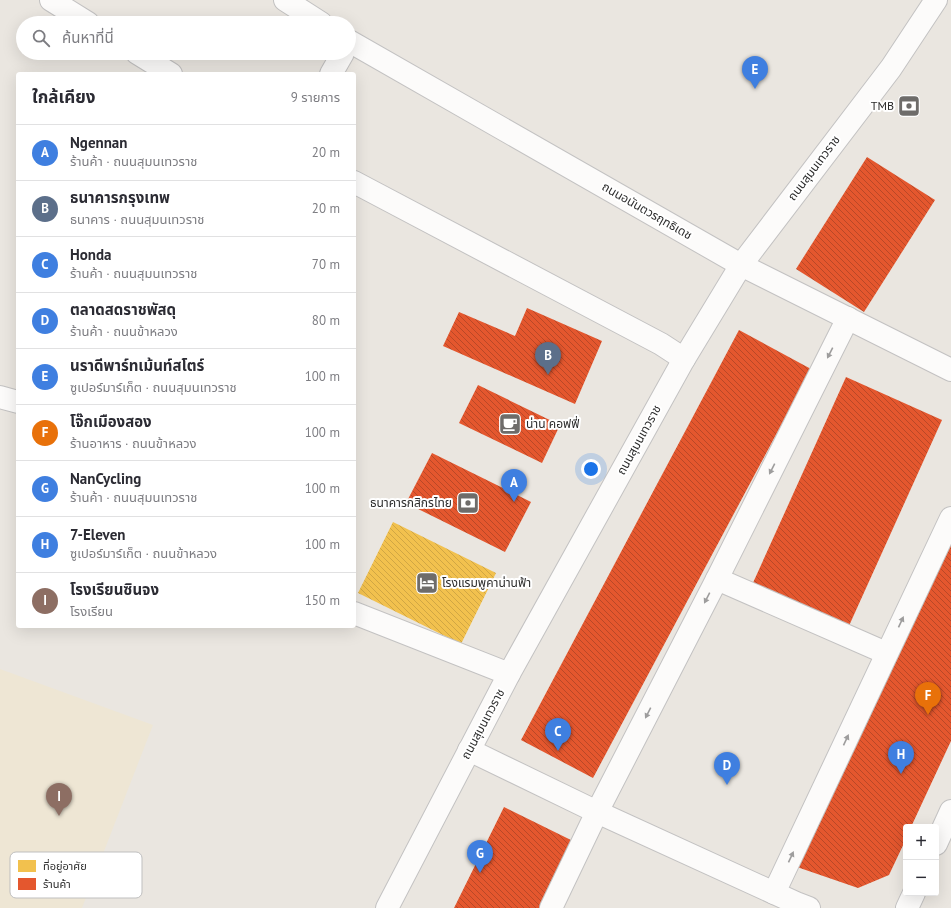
<!DOCTYPE html>
<html lang="th">
<meta charset="utf-8">
<style>
:root{--surface:#fff;--page:#f7f7f7;--text:#2b2b33;--muted:#7c7c81;--line:#e1e1e2;--accent:#db2777}
body{margin:0;font-family:"PT Sans","Noto Sans Thai",sans-serif;background:var(--page);color:var(--text)}
.controls{position:absolute;right:12px;bottom:12px;display:grid;overflow:hidden;border-radius:4px;box-shadow:0 4px 16px #0002}
.controls button{width:36px;height:36px;display:grid;place-items:center;padding:0;border:0;border-bottom:1px solid var(--line);background:var(--surface);color:var(--text);font:20px sans-serif}
.you{position:absolute;left:591px;top:469px;width:14px;height:14px;margin:-10px;border:3px solid #fff;border-radius:50%;background:#1a73e8;box-shadow:0 0 0 6px #1a73e833}
.badge{display:grid;place-items:center;width:26px;height:26px;border-radius:50%;background:var(--accent);color:#fff;font-size:13px;font-weight:700}
.pin{position:absolute;translate:-50% -33px;filter:drop-shadow(0 1px 2px #0008)}
.pin::after{content:'';position:absolute;top:21px;width:14px;height:12px;background:inherit;clip-path:polygon(0 0,100% 0,50% 100%)}
.list{margin:0;padding:0;list-style:none}
h2{display:flex;justify-content:space-between;align-items:center;height:52px;margin:0;padding:0 16px;font-size:17px}
h2 small{font-size:13px;font-weight:400;color:var(--muted)}
.list li{display:grid;grid-template-columns:26px 1fr auto;gap:12px;align-items:center;box-sizing:border-box;height:56px;padding:0 16px;border-top:1px solid var(--line)}
.list b{display:block;font-size:15px;white-space:nowrap}
.list p{margin:0;font-size:13px;white-space:nowrap;color:var(--muted)}
.list em{font-size:13px;font-style:normal;color:var(--muted)}
.icon{flex:none;width:22px;height:22px;fill:none;stroke:currentColor;stroke-width:2;stroke-linecap:round;stroke-linejoin:round}
.map{position:relative;flex:none;width:951px;height:908px;overflow:hidden}
.search{position:absolute;background:var(--surface);box-shadow:0 4px 16px #0002;left:16px;top:16px;width:340px;height:44px;display:flex;align-items:center;gap:10px;box-sizing:border-box;padding:0 14px;border-radius:22px;color:var(--muted);font-size:15px}
.panel{position:absolute;background:var(--surface);box-shadow:0 4px 16px #0002;left:16px;top:72px;width:340px;height:556px;border-radius:4px}
.map>svg:first-child{display:block}
</style>
<div class="map">
<svg width="951" height="908" viewBox="0 0 951 908">
<defs>
<pattern id="homes-back-hatch" width="6" height="6" patternUnits="userSpaceOnUse"><rect width="6" height="6" fill="#f2c14e"/><path d="M-1 5l2 2M0 0l6 6M5-1l2 2" fill="none" stroke="#d0a644"/></pattern>
<pattern id="shops-back-hatch" width="6" height="6" patternUnits="userSpaceOnUse"><rect width="6" height="6" fill="#e4572e"/><path d="M-1 5l2 2M0 0l6 6M5-1l2 2" fill="none" stroke="#b94827"/></pattern>
</defs>
<rect width="100%" height="100%" fill="#eae6e0"/>
<path fill="#eee6d4" d="M0,669l153,56 -71,183h-82z"/>
<path fill="url(#homes-back-hatch)" d="M393,522l103,51 -35,71 -103,-51z"/>
<g fill="url(#shops-back-hatch)">
<path d="M867,157l68,43 -71,112 -68,-43z"/>
<path d="M527,308l75,33 -27,63 -132,-58 16,-34 56,24z"/>
<path d="M739,330l72,39 -218,409 -72,-38z"/>
<path d="M846,377l96,43 -94,208 -96,-43z"/>
<path d="M478,385l82,40 -18,38 -83,-40z"/>
<path d="M432,453l99,49 -26,50 -99,-49z"/>
<path d="M951,533v208l-40,86h-5v12l-17,36 -31,13 -61,-21z"/>
<path d="M504,807l73,36 -33,65h-90z"/>
</g>
<g fill="none" stroke-linecap="round" stroke-linejoin="round">
<g stroke="#c3c2c2" stroke-width="24">
<g id="minor">
<path d="M51,0l37,23"/>
<path d="M285,0l36,23"/>
<path d="M349,41l392,224 210,105"/>
<path d="M137,53l34,21"/>
<path d="M331,74l12,-21"/>
<path d="M354,182l307,162 23,15"/>
<path d="M0,397l18,5"/>
<path d="M717,579l169,74"/>
<path d="M354,613l155,61"/>
<path d="M469,750l128,62 199,91 13,5"/>
<path d="M936,844l15,-33"/>
<path d="M774,893l177,-375"/>
<path d="M387,908l122,-234 175,-315 57,-94 150,-197 45,-68"/>
<path d="M551,908l46,-96 120,-233 131,-261"/>
<path d="M907,908l7,-15"/>
</g>
</g>
<use href="#minor" stroke="#fcfbfa" stroke-width="22"/>
</g>
<defs><path id="oneway-solid" d="M-6-.8H1V-3.2L6.5 0L1 3.2V.8H-6Z"/></defs>
<g fill="#9e9d9d">
<use href="#oneway-solid" transform="translate(830 353) rotate(117)"/>
<use href="#oneway-solid" transform="translate(772 469) rotate(117)"/>
<use href="#oneway-solid" transform="translate(707 598) rotate(117)"/>
<use href="#oneway-solid" transform="translate(901 622) rotate(-65)"/>
<use href="#oneway-solid" transform="translate(648 713) rotate(117)"/>
<use href="#oneway-solid" transform="translate(846 740) rotate(-65)"/>
<use href="#oneway-solid" transform="translate(791 857) rotate(-65)"/>
</g>
<defs>
<g id="bank-square" transform="scale(1.15)"><rect x="-9" y="-9" width="18" height="18" rx="4" fill="#6e6c6a" stroke="#fff"/><path d="M-6-4H6V4H-6ZM0-2.3a2.3 2.3 0 1 0 0 4.6a2.3 2.3 0 1 0 0-4.6Z" fill="#fff"/></g>
<g id="cafe-square" transform="scale(1.15)"><rect x="-9" y="-9" width="18" height="18" rx="4" fill="#6e6c6a" stroke="#fff"/><path d="M-5.5-4.5H6V0H3Q3 3.5 0 3.5H-2.5Q-5.5 3.5-5.5 0ZM3-3.2v2h1.7v-2ZM-6 4.5H4V6H-6Z" fill="#fff"/></g>
<g id="hotel-square" transform="scale(1.15)"><rect x="-9" y="-9" width="18" height="18" rx="4" fill="#6e6c6a" stroke="#fff"/><path d="M-6-4.5h1.5V1H6V5H4.5V3h-9V5H-6ZM-4 0a1.8 1.8 0 1 1 3.6 0ZM.5 0V-2.5h3Q6-2.5 6 0Z" fill="#fff"/></g>
</defs>
<g fill-rule="evenodd">
<use href="#bank-square" x="909" y="106"/>
<use href="#cafe-square" x="510" y="424"/>
<use href="#bank-square" x="468" y="503"/>
<use href="#hotel-square" x="427" y="583"/>
</g>
<g text-anchor="middle" stroke-width="4" stroke-linejoin="round" paint-order="stroke">
<g font-size="12" fill="#2b2b2b" stroke="#fff" text-anchor="end">
<text x="894" y="110">TMB</text>
<text x="526" y="428" text-anchor="start">น่าน คอฟฟี่</text>
<text x="452" y="507">ธนาคารกสิกรไทย</text>
<text x="442" y="587" text-anchor="start">โรงแรมพูคาน่านฟ้า</text>
</g>
<g font-size="12" fill="#2b2b2b" stroke="#fff">
<text transform="translate(814 168) rotate(-53)" y="4">ถนนสุมนเทวราช</text>
<text transform="translate(647 211) rotate(30)" y="4">ถนนอนันตวรฤทธิเดช</text>
<text transform="translate(639 440) rotate(-61)" y="4">ถนนสุมนเทวราช</text>
<text transform="translate(483 724) rotate(-62)" y="4">ถนนสุมนเทวราช</text>
</g>
</g>
<rect x="10" y="852" width="132" height="46" rx="6" fill="#fff" stroke="#bfbfbf" stroke-width="1"/>
<rect x="18" y="860" width="18" height="12" fill="#f2c14e"/>
<rect x="18" y="878" width="18" height="12" fill="#e4572e"/>
<g font-size="11" fill="#2b2b2b">
<text x="43" y="870">ที่อยู่อาศัย</text>
<text x="43" y="888">ร้านค้า</text>
</g>
</svg>
<div class="controls">
<button>+</button>
<button>−</button>
</div>
<div class="you"></div>
<div class="pin badge" style="left:514px;top:502px;background:#3f7fe0">A</div>
<div class="pin badge" style="left:548px;top:375px;background:#5c6f8a">B</div>
<div class="pin badge" style="left:558px;top:751px;background:#3f7fe0">C</div>
<div class="pin badge" style="left:727px;top:785px;background:#3f7fe0">D</div>
<div class="pin badge" style="left:755px;top:89px;background:#3f7fe0">E</div>
<div class="pin badge" style="left:928px;top:715px;background:#e8710a">F</div>
<div class="pin badge" style="left:480px;top:873px;background:#3f7fe0">G</div>
<div class="pin badge" style="left:901px;top:774px;background:#3f7fe0">H</div>
<div class="pin badge" style="left:59px;top:816px;background:#8d6e63">I</div>
<div class="search"><svg class="icon" aria-label="search" viewBox="0 0 24 24"><circle cx="10" cy="10" r="6"/><path d="M15 15l6 6"/></svg>ค้นหาที่นี่</div>
<section class="panel">
<h2>ใกล้เคียง<small>9 รายการ</small></h2>
<ul class="list">
<li><span class="badge" style="background:#3f7fe0">A</span><div><b>Ngennan</b><p>ร้านค้า · ถนนสุมนเทวราช</p></div><em>20 m</em></li>
<li><span class="badge" style="background:#5c6f8a">B</span><div><b>ธนาคารกรุงเทพ</b><p>ธนาคาร · ถนนสุมนเทวราช</p></div><em>20 m</em></li>
<li><span class="badge" style="background:#3f7fe0">C</span><div><b>Honda</b><p>ร้านค้า · ถนนสุมนเทวราช</p></div><em>70 m</em></li>
<li><span class="badge" style="background:#3f7fe0">D</span><div><b>ตลาดสดราชพัสดุ</b><p>ร้านค้า · ถนนข้าหลวง</p></div><em>80 m</em></li>
<li><span class="badge" style="background:#3f7fe0">E</span><div><b>นราดีพาร์ทเม้นท์สโตร์</b><p>ซูเปอร์มาร์เก็ต · ถนนสุมนเทวราช</p></div><em>100 m</em></li>
<li><span class="badge" style="background:#e8710a">F</span><div><b>โจ๊กเมืองสอง</b><p>ร้านอาหาร · ถนนข้าหลวง</p></div><em>100 m</em></li>
<li><span class="badge" style="background:#3f7fe0">G</span><div><b>NanCycling</b><p>ร้านค้า · ถนนสุมนเทวราช</p></div><em>100 m</em></li>
<li><span class="badge" style="background:#3f7fe0">H</span><div><b>7-Eleven</b><p>ซูเปอร์มาร์เก็ต · ถนนข้าหลวง</p></div><em>100 m</em></li>
<li><span class="badge" style="background:#8d6e63">I</span><div><b>โรงเรียนซินจง</b><p>โรงเรียน</p></div><em>150 m</em></li>
</ul>
</section>
</div>
